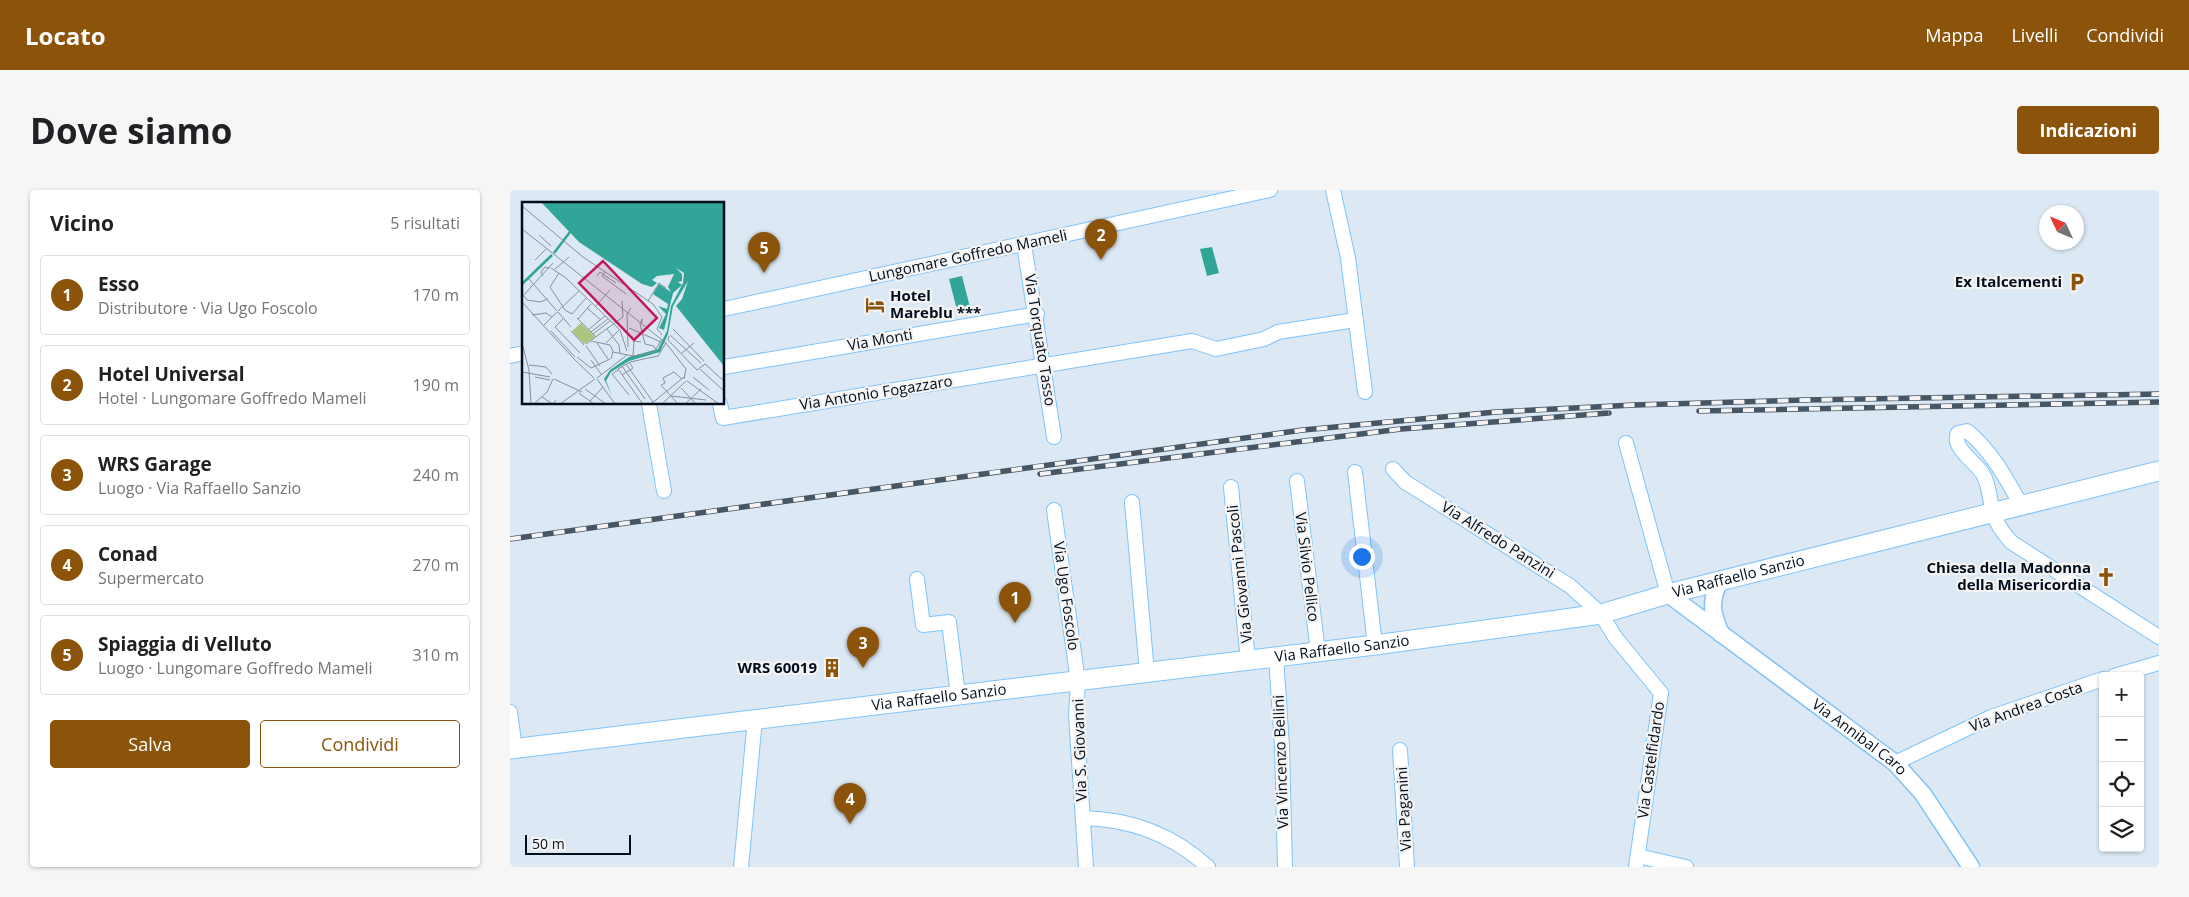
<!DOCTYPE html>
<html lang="it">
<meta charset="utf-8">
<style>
:root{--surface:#fff;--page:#f6f6f6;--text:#202124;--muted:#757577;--line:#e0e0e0;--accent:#8c530a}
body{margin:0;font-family:"Open Sans",sans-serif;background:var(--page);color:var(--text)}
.controls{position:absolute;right:15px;bottom:15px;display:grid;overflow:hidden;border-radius:5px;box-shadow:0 1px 4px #0004}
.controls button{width:45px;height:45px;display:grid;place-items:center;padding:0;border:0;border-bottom:1px solid var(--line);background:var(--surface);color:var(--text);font:25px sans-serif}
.compass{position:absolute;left:1529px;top:15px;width:45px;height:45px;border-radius:50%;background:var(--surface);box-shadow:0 1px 4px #0004;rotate:314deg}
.scale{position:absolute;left:15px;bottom:12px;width:106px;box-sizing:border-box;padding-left:5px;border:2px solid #000d1c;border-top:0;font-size:14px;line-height:18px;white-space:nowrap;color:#000d1c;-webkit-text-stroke:4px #f4f4f4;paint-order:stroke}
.you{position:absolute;left:851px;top:366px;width:18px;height:18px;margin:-12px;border:4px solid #fff;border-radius:50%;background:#1a73e8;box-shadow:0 0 0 8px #1a73e833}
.badge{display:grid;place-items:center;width:32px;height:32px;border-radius:50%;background:var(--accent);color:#fff;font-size:16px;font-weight:700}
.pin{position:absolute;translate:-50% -41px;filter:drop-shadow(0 1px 2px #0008)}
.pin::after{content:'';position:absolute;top:26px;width:18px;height:15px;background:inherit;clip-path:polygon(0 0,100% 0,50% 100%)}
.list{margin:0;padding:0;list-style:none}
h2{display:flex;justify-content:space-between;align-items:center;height:65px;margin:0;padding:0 20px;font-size:21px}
h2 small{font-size:16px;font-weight:400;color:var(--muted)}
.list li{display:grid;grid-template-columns:32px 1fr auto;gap:15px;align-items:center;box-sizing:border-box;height:80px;margin:0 10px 10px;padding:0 10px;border:1px solid var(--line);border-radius:5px}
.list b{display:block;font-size:19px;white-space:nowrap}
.list p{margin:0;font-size:16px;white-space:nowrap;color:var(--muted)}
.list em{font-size:16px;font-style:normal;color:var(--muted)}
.actions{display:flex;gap:10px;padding:15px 20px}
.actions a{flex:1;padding:11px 0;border:1px solid var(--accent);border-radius:5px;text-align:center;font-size:18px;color:var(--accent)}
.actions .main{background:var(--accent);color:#fff}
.icon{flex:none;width:28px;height:28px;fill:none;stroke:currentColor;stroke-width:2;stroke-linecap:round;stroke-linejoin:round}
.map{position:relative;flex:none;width:1649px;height:677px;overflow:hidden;border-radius:5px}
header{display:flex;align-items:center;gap:30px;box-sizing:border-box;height:70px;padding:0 25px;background:var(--accent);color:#fff}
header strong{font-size:24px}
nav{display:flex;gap:28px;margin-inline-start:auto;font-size:18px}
.intro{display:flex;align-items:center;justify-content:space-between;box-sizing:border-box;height:120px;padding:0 30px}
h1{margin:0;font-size:35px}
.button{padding:12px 22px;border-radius:5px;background:var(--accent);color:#fff;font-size:18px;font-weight:700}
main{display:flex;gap:30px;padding:0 30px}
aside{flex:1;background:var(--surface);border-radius:5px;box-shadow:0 1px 4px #0004}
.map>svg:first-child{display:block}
</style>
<header>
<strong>Locato</strong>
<nav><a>Mappa</a><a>Livelli</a><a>Condividi</a></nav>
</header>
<div class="intro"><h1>Dove siamo</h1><a class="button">Indicazioni</a></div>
<main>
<aside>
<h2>Vicino<small>5 risultati</small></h2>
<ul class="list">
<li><span class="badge">1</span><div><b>Esso</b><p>Distributore · Via Ugo Foscolo</p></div><em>170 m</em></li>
<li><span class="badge">2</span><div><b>Hotel Universal</b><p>Hotel · Lungomare Goffredo Mameli</p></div><em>190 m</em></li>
<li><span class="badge">3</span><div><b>WRS Garage</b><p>Luogo · Via Raffaello Sanzio</p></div><em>240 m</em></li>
<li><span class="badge">4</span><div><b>Conad</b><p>Supermercato</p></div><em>270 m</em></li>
<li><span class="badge">5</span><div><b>Spiaggia di Velluto</b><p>Luogo · Lungomare Goffredo Mameli</p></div><em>310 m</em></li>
</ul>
<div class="actions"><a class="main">Salva</a><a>Condividi</a></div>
</aside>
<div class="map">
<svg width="1649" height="677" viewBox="0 0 1649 677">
<rect width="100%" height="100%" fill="#dce9f4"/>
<g fill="#30a598">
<path d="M702,57l7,26 -12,3 -7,-27z"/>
<path d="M452,86l9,35 -13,3 -9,-35z"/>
</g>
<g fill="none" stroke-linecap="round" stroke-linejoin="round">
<g stroke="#7fc3fa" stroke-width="16">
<g id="minor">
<path d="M823,0l15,68 17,134"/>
<path d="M514,54l30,193"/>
<path d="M214,119l546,-119"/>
<path d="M0,166l14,-3"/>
<path d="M214,177l313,-53"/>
<path d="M139,214l15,87"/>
<path d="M210,214l3,14 469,-77 24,8 48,-10 14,-7 77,-12"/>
<path d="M1116,253l42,151"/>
<path d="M883,279l12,13 165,104 31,28 14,23 46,56 -25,174"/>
<path d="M845,282l20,173"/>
<path d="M787,291l21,171"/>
<path d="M721,297l17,174"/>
<path d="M622,312l15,171"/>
<path d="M1511,315c-15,-27 -30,-55 -54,-74l-9,2c-7,15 18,29 25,41 7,13 6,24 10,38 3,12 10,21 18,30l148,95"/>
<path d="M544,320l24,172 -2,33 10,152"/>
<path d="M407,389l6,46 26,-3 9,73"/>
<path d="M766,467l6,89 3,121"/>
<path d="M1604,486l45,-13"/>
<path d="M0,522l5,37"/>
<path d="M890,560l7,117"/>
<path d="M1385,573l96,-46 112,-38"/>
<path d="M573,628c48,1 90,17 125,49"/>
<path d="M1128,666l48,11"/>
<path d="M231,677l14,-148"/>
</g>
</g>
<g stroke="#7fc3fa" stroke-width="19">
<g id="tertiary">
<path d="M1210,391c-11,22 -8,32 1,53"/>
<path id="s1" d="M1158,404l227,169 28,31 48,73"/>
</g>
</g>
<g stroke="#7fc3fa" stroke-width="21">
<g id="secondary">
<path id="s2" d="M0,559l865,-104 226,-31 67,-20 491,-123"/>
</g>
</g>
<use href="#minor" stroke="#fff" stroke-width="14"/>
<use href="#tertiary" stroke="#fff" stroke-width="16"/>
<use href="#secondary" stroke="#fff" stroke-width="19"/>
<g stroke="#485563" stroke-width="5.5">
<g id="rail">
<path d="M1189,221l460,-9"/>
<path d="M530,284l361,-45 208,-16"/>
<path d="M0,349l793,-109 193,-18 138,-7 171,-5 354,-6"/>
</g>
</g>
<use href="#rail" stroke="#f4f4f4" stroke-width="4" stroke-dasharray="11" stroke-linecap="butt"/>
</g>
<defs>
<g id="parking-bare" transform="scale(1.5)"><path d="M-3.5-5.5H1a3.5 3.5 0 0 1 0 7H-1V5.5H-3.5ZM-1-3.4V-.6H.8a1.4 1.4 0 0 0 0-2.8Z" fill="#8c530a" stroke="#f4f4f4" stroke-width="2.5" paint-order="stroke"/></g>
<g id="hotel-bare" transform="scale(1.5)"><path d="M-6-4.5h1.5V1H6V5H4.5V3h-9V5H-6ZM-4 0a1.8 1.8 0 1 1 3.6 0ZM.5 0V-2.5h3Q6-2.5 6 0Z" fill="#8c530a" stroke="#f4f4f4" stroke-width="2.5" paint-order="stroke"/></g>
<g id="church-bare" transform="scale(1.5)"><path d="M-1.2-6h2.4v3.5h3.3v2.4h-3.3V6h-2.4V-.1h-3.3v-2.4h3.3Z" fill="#8c530a" stroke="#f4f4f4" stroke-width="2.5" paint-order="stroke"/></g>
<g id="building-bare" transform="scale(1.5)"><path d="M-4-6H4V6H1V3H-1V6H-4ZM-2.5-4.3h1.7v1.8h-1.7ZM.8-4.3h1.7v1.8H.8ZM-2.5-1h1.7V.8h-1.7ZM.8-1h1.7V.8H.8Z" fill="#8c530a" stroke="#f4f4f4" stroke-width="2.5" paint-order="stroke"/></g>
</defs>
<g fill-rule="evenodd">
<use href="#parking-bare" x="1567" y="92"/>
<use href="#hotel-bare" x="365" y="115"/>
<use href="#church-bare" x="1596" y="387"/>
<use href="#building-bare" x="322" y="478"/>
</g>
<g text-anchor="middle" stroke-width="4.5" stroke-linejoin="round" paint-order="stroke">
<g font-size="15" fill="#000d1c" stroke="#f4f4f4">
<text transform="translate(458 66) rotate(-12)" y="5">Lungomare Goffredo Mameli</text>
<text transform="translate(370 150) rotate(-10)" y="5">Via Monti</text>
<text transform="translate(530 150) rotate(81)" y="5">Via Torquato Tasso</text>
<text transform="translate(366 203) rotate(-9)" y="5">Via Antonio Fogazzaro</text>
<text transform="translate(988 350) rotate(32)" y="5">Via Alfredo Panzini</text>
<text transform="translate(797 377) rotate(83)" y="5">Via Silvio Pellico</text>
<text transform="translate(730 384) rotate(-96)" y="5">Via Giovanni Pascoli</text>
<text dy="5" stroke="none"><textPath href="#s2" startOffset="1242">Via Raffaello Sanzio</textPath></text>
<text transform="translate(556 406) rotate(82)" y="5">Via Ugo Foscolo</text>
<text dy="5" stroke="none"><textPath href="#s2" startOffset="838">Via Raffaello Sanzio</textPath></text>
<text dy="5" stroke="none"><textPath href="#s2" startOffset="432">Via Raffaello Sanzio</textPath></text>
<text transform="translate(1516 517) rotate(-20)" y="5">Via Andrea Costa</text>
<text dy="5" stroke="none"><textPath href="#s1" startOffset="239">Via Annibal Caro</textPath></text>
<text transform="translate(570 560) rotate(-92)" y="5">Via S. Giovanni</text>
<text transform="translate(1141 570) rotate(-82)" y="5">Via Castelfidardo</text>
<text transform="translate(771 572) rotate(-92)" y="5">Via Vincenzo Bellini</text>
<text transform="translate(894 619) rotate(-93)" y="5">Via Paganini</text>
</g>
<g font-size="15" font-weight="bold" fill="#000d1c" stroke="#f4f4f4" text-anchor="end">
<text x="1552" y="97">Ex Italcementi</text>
<text x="380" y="111" text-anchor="start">Hotel<tspan x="380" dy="17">Mareblu ***</tspan></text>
<text x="1581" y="383">Chiesa della Madonna<tspan x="1581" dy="17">della Misericordia</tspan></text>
<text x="307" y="483">WRS 60019</text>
</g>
</g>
<g transform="translate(12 12)">
<rect width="202" height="202" fill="#dce9f4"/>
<path d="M59,121l14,14 -11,7 -12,-13z" fill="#acc57f"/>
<path d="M19,0h183v164l-48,-60 6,-7 6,-18 -15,25 -5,28 -8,18 -31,9 -18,11 -5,9 6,15 -8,-17 6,-9 19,-13 29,-8 9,-18 4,-25 12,-23 1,-10 -8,-5 6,6v7l-4,1 4,3 -9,8 -9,37 -5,-2 7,-14 -8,-8 9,3 1,-5 -15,-10 6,-10 12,8 -3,-5 6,-13 -17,2 -5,4 5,3 -5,4 -10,-3 -63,-42z" fill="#30a598"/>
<path fill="none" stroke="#30a598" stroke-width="2.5" d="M32,51l16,-21M0,82l30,-29"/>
<path fill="none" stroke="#84919e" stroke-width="1" d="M0,4l61,51 70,47 9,13 -5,12 5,6M0,27l144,114 20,26 -2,10M17,33l12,11M13,58l11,-11M29,66l15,10 54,52 7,21M33,67l14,-12M83,70l-3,4 24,18M37,71l-9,14 15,23 7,4 14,-16M21,74l-2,-4 4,-5 5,1M75,74l3,-4 16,11M7,77l28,32M2,94l3,4 13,2 8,-3M0,95l31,-34M126,99l11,-18 7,5M0,100l52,57M73,105l15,-17M65,106l14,12M36,109l21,-20M36,110l13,15M10,113l14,-2 6,4M55,116l19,19M41,117l-8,8 25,26M56,117l13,-15M120,121v-4l-2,5 5,20 9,2 2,5M21,124l14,-14M107,126l32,14M85,127l12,16 1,8M151,127l31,32M66,128l17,-14M29,129l24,26M49,129l13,14M69,130l17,-13M71,132l17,-13M148,133l31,28M147,134l-1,4 29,30 8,-6M69,139l19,4 3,6 -2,8M0,141l7,27 2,34M75,141l11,16M84,141l13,-13M64,142l37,-27 -1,-16M64,144l14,20M106,145l-1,-33 4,-6M91,150l20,4 21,-4 8,-13M160,151l12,-10M111,154l1,-15 7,1M55,155l14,11 19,-9M52,157l20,19M69,158l10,14M104,162l27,38M183,162l20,18M7,163l17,2 6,7M100,164l23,33M178,167l25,23M96,168l-6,4 17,21M0,170l28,5M100,173l11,-7 -4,-6M13,175l15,3M171,175l16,13M75,176l30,-23M32,177l28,13M75,177l18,25M165,179l32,23M159,186l15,16M63,187l21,15M57,191l15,11M149,194l35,4M20,195l11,7 3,-4M68,199l13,-14M120,201l-24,-34 12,-7 28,-6 8,-13M12,202l13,-12 6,-13M38,202l35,-25M129,202l33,-27M140,202l24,-23M156,202l-17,-19 4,-2 -2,-5 11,-6 8,7M163,202l16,-15"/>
<path fill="#c2185b" fill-opacity="0.15" stroke="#c2185b" stroke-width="2.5" d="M81,59l54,57 -23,22 -55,-57z"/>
<rect width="202" height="202" fill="none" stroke="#000d1c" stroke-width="2.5"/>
</g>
</svg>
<div class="controls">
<button>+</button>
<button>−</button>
<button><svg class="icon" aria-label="locate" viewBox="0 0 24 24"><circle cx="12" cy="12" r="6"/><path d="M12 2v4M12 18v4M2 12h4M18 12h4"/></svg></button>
<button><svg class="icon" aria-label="layers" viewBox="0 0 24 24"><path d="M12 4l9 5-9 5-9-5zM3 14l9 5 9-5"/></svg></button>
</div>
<svg class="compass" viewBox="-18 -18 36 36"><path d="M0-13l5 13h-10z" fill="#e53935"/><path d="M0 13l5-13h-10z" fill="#757577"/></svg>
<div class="scale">50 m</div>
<div class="you"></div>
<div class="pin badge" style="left:505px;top:433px">1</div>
<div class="pin badge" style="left:591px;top:70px">2</div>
<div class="pin badge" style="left:353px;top:478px">3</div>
<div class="pin badge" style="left:340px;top:634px">4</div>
<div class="pin badge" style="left:254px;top:83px">5</div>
</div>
</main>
